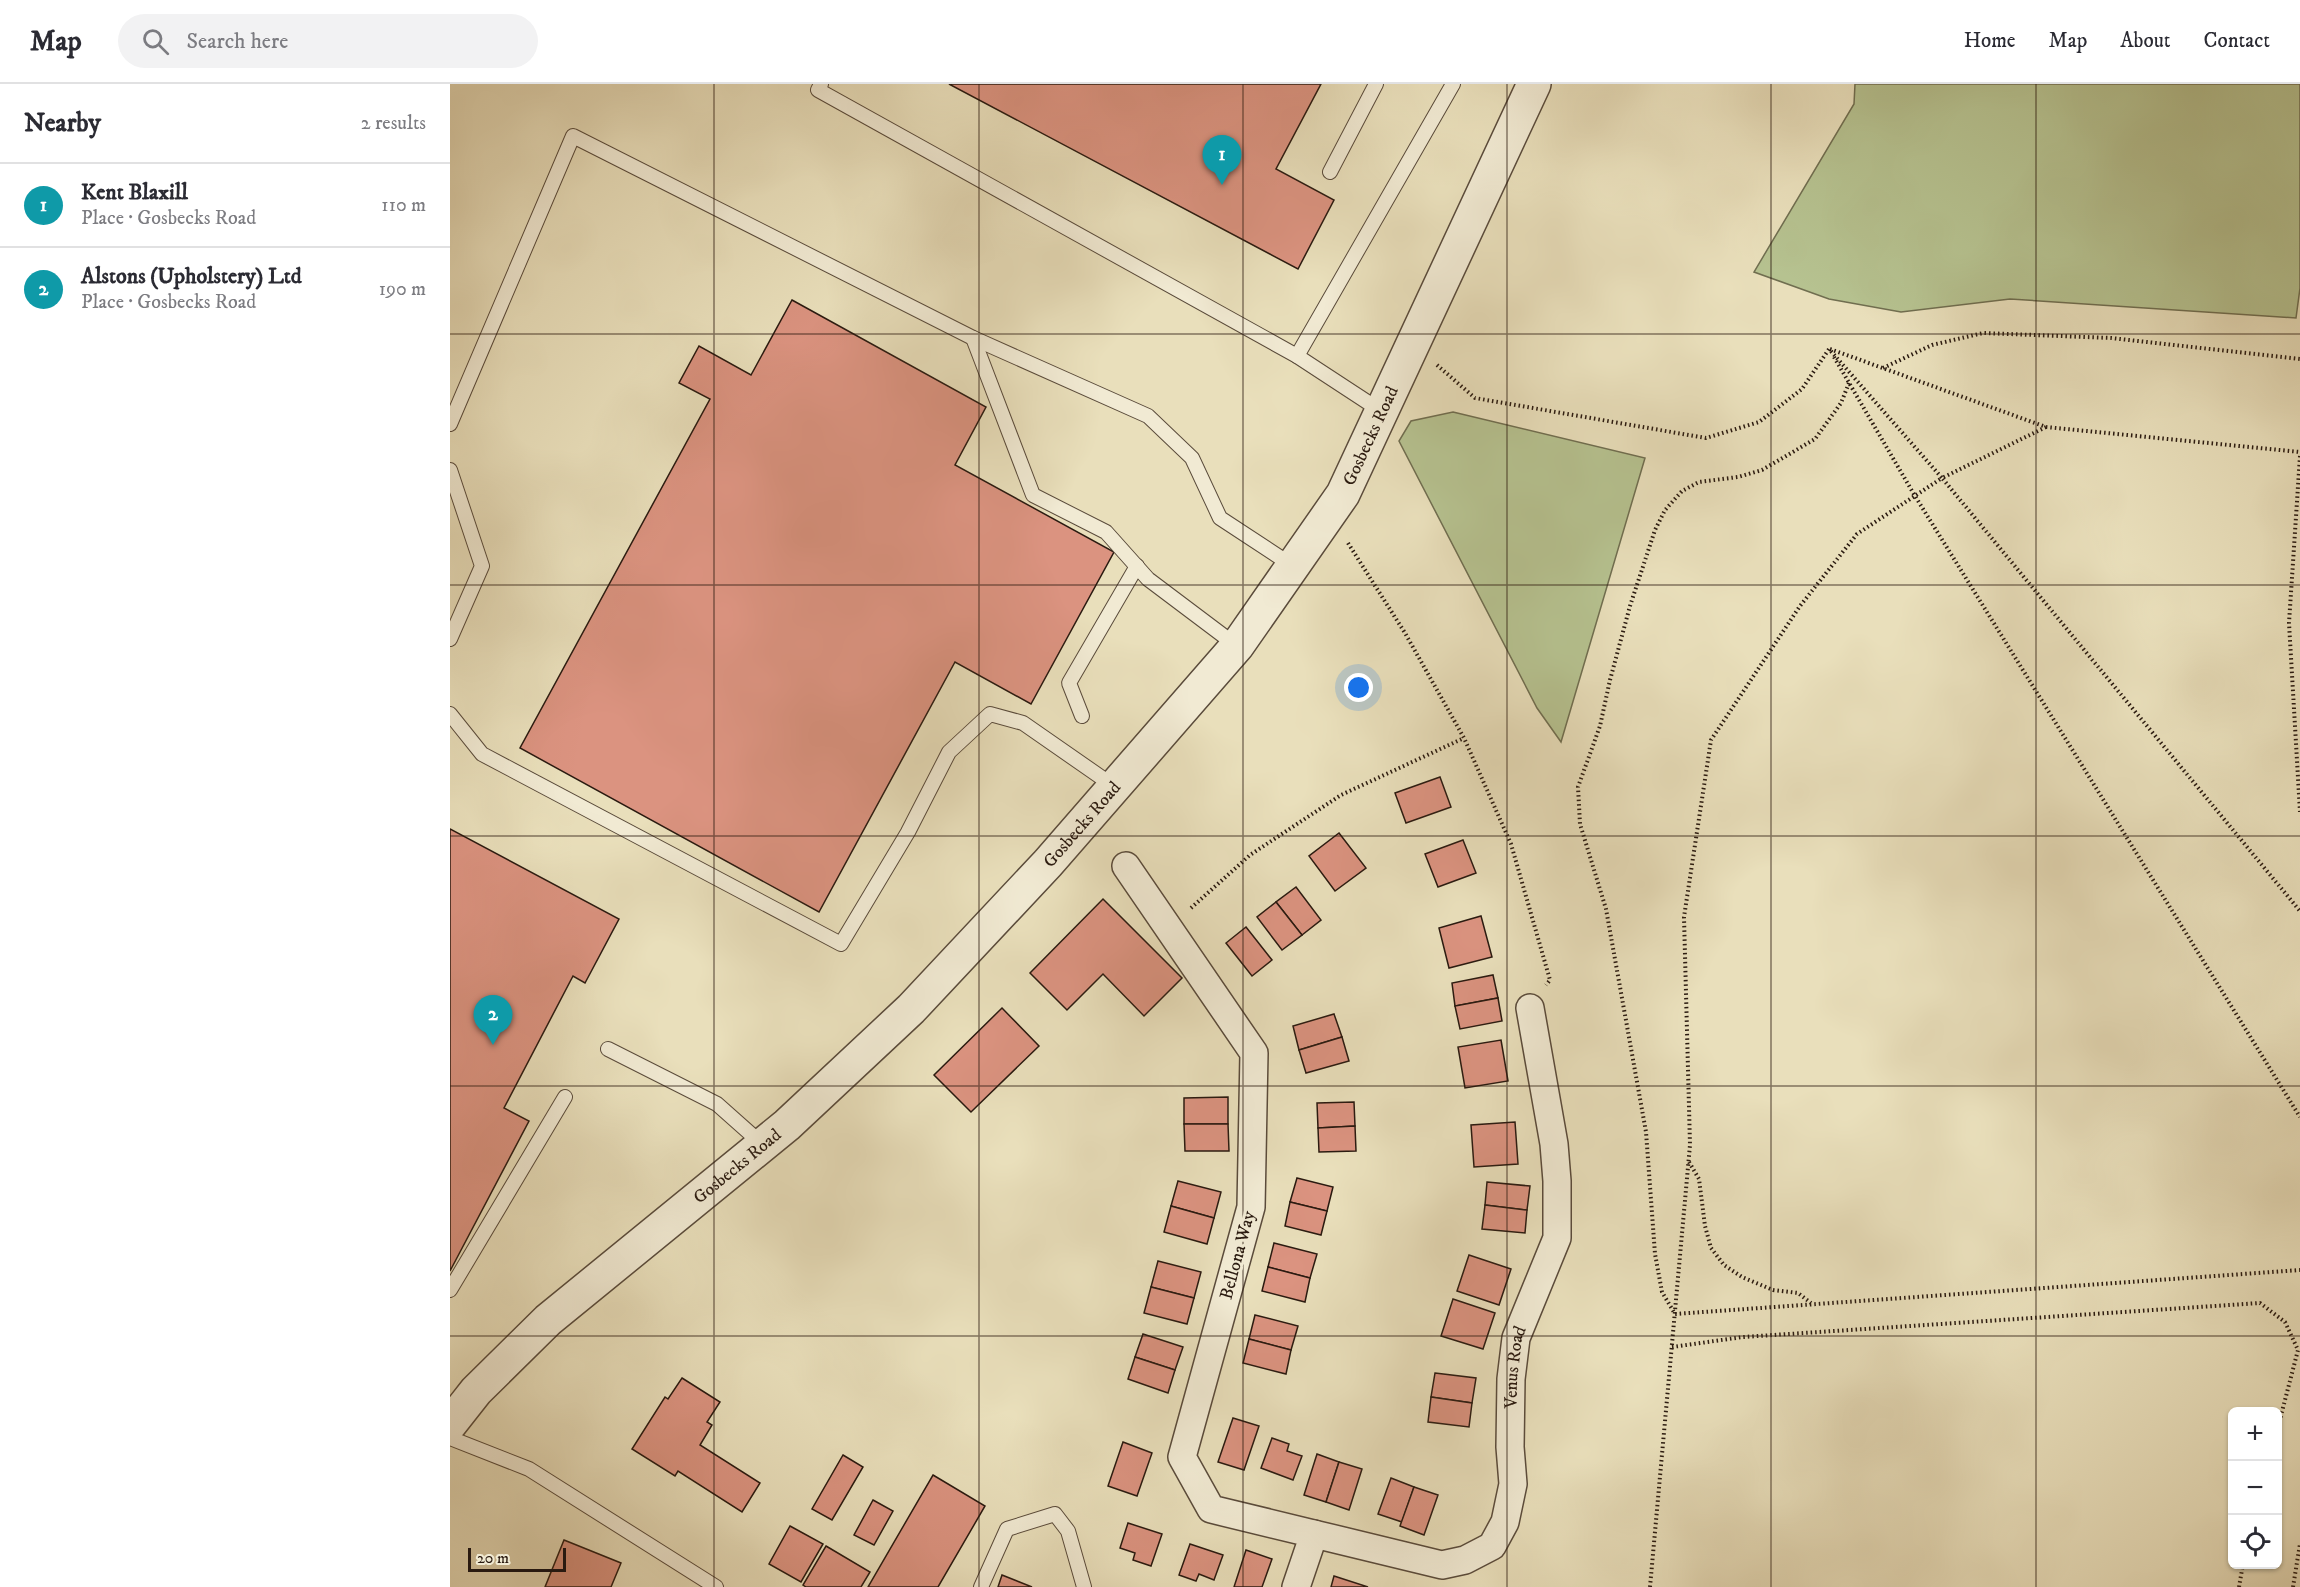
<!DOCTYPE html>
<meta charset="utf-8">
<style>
:root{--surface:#fff;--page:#f2f2f3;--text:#2b2b33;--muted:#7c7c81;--line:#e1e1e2;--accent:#2563eb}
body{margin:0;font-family:"IM FELL DW Pica",serif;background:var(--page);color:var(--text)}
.controls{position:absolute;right:18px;bottom:18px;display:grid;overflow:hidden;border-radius:9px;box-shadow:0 2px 4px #0004}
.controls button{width:54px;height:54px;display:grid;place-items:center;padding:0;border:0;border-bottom:2px solid var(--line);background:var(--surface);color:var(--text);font:30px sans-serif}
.scale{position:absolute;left:18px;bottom:15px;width:98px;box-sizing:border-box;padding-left:6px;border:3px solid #2a1a10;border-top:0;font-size:16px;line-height:21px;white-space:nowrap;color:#2a1a10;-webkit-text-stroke:4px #f1ead3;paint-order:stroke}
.you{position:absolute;left:909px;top:604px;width:21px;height:21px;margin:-15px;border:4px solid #fff;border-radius:50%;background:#1a73e8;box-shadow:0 0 0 9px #1a73e833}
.badge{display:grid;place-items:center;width:39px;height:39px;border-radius:50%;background:var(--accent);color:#fff;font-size:20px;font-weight:700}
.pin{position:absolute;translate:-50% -50px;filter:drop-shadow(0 2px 3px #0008)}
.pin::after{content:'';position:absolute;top:32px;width:21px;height:18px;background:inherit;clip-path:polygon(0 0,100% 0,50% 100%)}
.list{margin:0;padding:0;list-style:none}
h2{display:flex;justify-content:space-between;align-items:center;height:78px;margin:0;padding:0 24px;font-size:26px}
h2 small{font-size:20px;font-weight:400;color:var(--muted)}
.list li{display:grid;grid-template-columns:39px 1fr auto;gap:18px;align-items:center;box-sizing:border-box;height:84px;padding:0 24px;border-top:2px solid var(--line)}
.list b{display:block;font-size:22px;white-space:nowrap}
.list p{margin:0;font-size:20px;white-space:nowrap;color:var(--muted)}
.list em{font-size:20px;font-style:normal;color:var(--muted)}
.icon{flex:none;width:33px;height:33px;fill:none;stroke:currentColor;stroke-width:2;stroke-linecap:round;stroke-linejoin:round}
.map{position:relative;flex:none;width:1850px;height:1503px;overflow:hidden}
header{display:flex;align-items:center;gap:36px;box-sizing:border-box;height:84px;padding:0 30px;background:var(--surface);border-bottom:2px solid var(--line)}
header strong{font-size:28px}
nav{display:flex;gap:33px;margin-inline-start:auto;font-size:21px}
.search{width:420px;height:54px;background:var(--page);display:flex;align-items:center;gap:15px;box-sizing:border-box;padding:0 21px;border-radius:33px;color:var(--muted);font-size:22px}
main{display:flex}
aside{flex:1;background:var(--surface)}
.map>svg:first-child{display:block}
</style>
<header>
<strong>Map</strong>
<div class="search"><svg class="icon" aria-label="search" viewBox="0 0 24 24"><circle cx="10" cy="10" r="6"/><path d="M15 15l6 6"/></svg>Search here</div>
<nav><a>Home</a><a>Map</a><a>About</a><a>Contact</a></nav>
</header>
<main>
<aside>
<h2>Nearby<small>2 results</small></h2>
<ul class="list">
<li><span class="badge" style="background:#0f9aa8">1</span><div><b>Kent Blaxill</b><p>Place · Gosbecks Road</p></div><em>110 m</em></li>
<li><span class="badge" style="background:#0f9aa8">2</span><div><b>Alstons (Upholstery) Ltd</b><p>Place · Gosbecks Road</p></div><em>190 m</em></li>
</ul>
</aside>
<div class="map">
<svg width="1850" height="1503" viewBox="0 0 1850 1503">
<rect width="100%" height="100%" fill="#e9dfbb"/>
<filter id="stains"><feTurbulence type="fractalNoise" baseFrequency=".00333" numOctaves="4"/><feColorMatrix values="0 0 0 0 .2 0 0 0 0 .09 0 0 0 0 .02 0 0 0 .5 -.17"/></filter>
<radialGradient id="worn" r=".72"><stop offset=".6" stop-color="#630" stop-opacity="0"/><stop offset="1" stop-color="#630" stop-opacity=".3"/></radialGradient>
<g fill="#b6c290" stroke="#706e50" stroke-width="1.5">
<path d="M1405,0h445v204l-4,30 -286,-19 -109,13 -72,-13 -75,-27 100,-168z"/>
<path d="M1003,328l192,46 -84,284 -24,-34 -138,-267 12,-20z"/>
</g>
<g fill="#db9380" stroke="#2a1a10" stroke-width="1.5">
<path d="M499,0h372l-45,85 58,31 -36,69z"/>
<path d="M342,216l194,107 -31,58 159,87 -83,152 -76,-42 -136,250 -299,-164 190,-349 -31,-16 20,-37 52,29z"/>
<path d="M990,693l11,30 -45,16 -11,-30z"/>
<path d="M0,745l169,90 -34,64 -12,-7 -69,132 25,13 -79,150z"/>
<path d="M889,749l27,35 -31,23 -26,-35z"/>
<path d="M1013,756l13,33 -38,14 -13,-33z"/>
<path d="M846,803l25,33 -19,15 -26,-33z"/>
<path d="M653,815l79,79 -38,38 -41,-42 -36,36 -37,-37z"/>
<path d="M826,818l26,33 -20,15 -25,-33z"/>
<path d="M1031,832l11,41 -43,11 -10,-40z"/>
<path d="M796,843l26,33 -20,16 -26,-33z"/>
<path d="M1043,891l5,23 -43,8 -3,-23z"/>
<path d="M1048,914l4,23 -42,8 -5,-23z"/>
<path d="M552,924l37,38 -68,66 -37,-37z"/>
<path d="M884,930l8,23 -43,13 -6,-24z"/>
<path d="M892,953l7,24 -43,12 -7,-23z"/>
<path d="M1051,956l7,41 -43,7 -7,-41z"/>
<path d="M778,1013v27h-44v-26z"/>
<path d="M904,1018l1,24 -37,2 -1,-25z"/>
<path d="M1065,1038l3,42 -44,3 -3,-42z"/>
<path d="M734,1040h44l1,27h-44z"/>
<path d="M905,1042l1,25 -37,1 -1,-24z"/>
<path d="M847,1094l36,9 -6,24 -37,-9z"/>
<path d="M728,1097l43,11 -7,26 -43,-12z"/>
<path d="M1037,1098l43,4 -3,24 -42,-5z"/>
<path d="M840,1118l37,9 -6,24 -36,-9z"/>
<path d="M1035,1121l42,5 -2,23 -43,-4z"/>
<path d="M721,1122l43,12 -7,26 -43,-12z"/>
<path d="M824,1159l43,11 -7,24 -42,-11z"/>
<path d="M1019,1171l42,14 -12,36 -42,-14z"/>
<path d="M708,1177l43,11 -7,26 -43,-11z"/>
<path d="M818,1183l42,11 -5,24 -43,-11z"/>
<path d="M701,1203l43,11 -7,26 -43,-11z"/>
<path d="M1003,1215l42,14 -12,36 -42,-13z"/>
<path d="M805,1231l43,11 -7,24 -42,-11z"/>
<path d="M693,1250l40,13 -8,23 -40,-13z"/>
<path d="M799,1255l42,11 -5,24 -43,-11z"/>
<path d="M685,1273l40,13 -7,23 -40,-14z"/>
<path d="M985,1289l41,5 -4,25 -41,-6z"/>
<path d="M232,1294l38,24 -13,20 5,3 -12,20 60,38 -18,29 -64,-41 -3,5 -43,-27 33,-52 3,2z"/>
<path d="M981,1313l41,6 -3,24 -41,-5z"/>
<path d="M783,1334l26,8 -15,44 -26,-8z"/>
<path d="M822,1354l17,6 -2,7 15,5 -9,24 -32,-12z"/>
<path d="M673,1358l29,11 -15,43 -29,-10z"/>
<path d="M867,1370l22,8 -13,40 -22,-7z"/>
<path d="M393,1371l20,12 -31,53 -20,-11z"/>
<path d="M889,1378l23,7 -13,41 -23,-8z"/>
<path d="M483,1391l52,31 -47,81h-70z"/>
<path d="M941,1394l23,9 -12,35 -24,-8z"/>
<path d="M964,1403l24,8 -14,40 -24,-9z"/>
<path d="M423,1416l20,11 -19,34 -20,-10z"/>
<path d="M678,1439l34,11 -11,32 -18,-6 2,-7 -15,-5z"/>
<path d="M340,1442l33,18 -22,38 -32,-18z"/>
<path d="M114,1456l57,23 -10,24h-66z"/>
<path d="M740,1460l33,11 -9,25 -15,-6 -3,7 -17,-6z"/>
<path d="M376,1462l44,26 -9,15h-55l-3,-2z"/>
<path d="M796,1466l26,9 -10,28h-28z"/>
<path d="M552,1491l30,12h-34z"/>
<path d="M884,1492l34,11h-37z"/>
</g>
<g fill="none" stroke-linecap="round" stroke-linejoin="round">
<g stroke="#5a4b3b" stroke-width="16">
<g id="service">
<path d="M371,0l-3,6 479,266 84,55"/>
<path d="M880,88l46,-88"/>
<path d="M523,254l60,157 73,37 42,47 89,67"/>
<path d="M847,272l156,-272"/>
<path d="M0,340l123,-288 400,202 175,78 44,42 28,60 73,48"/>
<path d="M0,386l32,96 -32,73"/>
<path d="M0,630l32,40 359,190 67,-112 41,-80 41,-38 33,9 92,64"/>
<path d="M632,632l-13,-33 68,-117"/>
<path d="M158,965l109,55 45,40"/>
<path d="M0,1206l115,-193"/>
<path d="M0,1354l79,31 187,118"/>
<path d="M531,1503l26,-58 48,-15 13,17 16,56"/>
</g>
</g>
<g stroke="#5a4b3b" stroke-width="30">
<g id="minor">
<path d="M676,782l128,187 -3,154 -69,250 29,52 103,25 -18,53"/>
<path id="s1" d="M864,1450l128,31 23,-5 27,-14 13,-24 8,-38 -3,-37 1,-68 5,-41 41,-100v-57l-3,-37 -24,-136"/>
</g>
</g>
<g stroke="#5a4b3b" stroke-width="36">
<g id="tertiary">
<path id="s2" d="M0,1340l26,-33 72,-71 239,-195 124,-116 137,-146 189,-217 106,-152 191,-410"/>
</g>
</g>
<g stroke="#2a1a10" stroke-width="4" stroke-dasharray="1.5 3" stroke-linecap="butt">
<path d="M1380,265l216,78 254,25"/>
<path d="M1384,273l81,139 385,621"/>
<path d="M987,281l38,33 231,40 53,-16 43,-33 27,-40 113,129 -85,56 -57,72 -89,134 -27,177 6,228 -40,442"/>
<path d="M1433,284l49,-23 51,-12 128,5 189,21"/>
<path d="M1399,299l-8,20 -26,36 -53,31 -24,7 -39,5 -17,9 -17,19 -10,20 -25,76 -20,74 -10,46 -22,61 2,37 26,85 40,223 9,122 7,38 13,22 625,-44"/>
<path d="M1596,343l-104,51 358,433"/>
<path d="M1850,372l-11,167 11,189"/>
<path d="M898,459l57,90 59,105 47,106 39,136 -4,5"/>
<path d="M741,824l59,-53 91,-60 123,-57"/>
<path d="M1239,1078l10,17 6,47 6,22 13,17 18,12 31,13 25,3 13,10"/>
<path d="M1222,1263l71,-10 517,-34 25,19 13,28 -20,77"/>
<path d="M1789,1503l4,-23"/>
<path d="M1843,1503l7,-43"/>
</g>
<use href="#service" stroke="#f1ead3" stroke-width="14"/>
<use href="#minor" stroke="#f1ead3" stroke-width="27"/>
<use href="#tertiary" stroke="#f1ead3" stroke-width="33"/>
</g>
<path fill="none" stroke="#2a1a10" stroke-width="1.5" stroke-opacity="0.55" d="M264,0v1503M529,0v1503M793,0v1503M1057,0v1503M1321,0v1503M1586,0v1503M0,250h1850M0,501h1850M0,752h1850M0,1002h1850M0,1252h1850"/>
<g text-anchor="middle" stroke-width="6" stroke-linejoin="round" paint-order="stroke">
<g font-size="18" fill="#2a1a10" stroke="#f1ead3">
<text dy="6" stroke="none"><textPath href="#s2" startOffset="1359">Gosbecks Road</textPath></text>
<text dy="6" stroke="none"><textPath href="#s2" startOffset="873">Gosbecks Road</textPath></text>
<text dy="6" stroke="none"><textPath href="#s2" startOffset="387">Gosbecks Road</textPath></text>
<text transform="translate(787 1171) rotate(-75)" y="6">Bellona Way</text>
<text dy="6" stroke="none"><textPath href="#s1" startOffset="369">Venus Road</textPath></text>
</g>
</g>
<rect width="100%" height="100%" filter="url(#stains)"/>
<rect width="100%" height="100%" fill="url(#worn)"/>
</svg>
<div class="controls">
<button>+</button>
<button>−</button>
<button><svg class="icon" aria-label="locate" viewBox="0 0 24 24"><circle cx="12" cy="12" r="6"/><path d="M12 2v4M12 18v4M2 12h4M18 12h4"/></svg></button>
</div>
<div class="scale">20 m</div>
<div class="you"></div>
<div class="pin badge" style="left:772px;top:101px;background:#0f9aa8">1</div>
<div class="pin badge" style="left:43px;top:961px;background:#0f9aa8">2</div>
</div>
</main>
